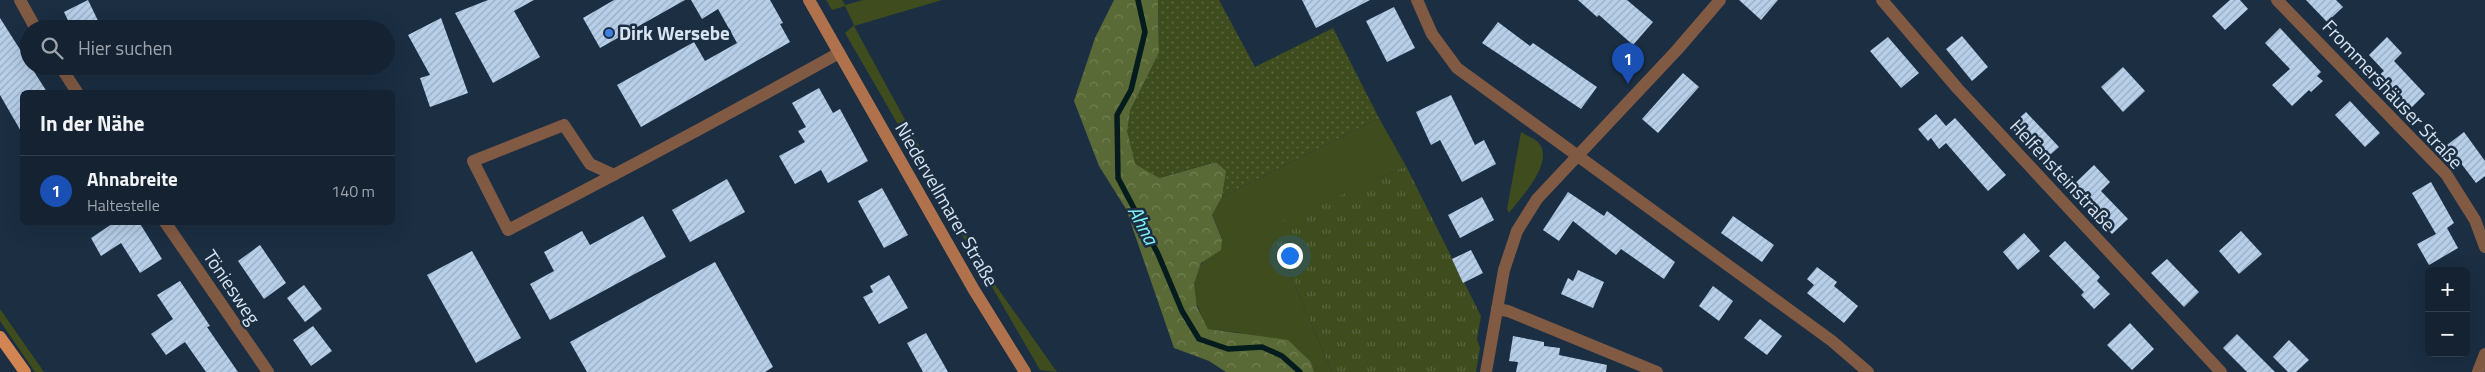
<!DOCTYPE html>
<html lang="de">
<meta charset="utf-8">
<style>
:root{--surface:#142232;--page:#212f3e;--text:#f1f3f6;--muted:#9da4ac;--line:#333f4d;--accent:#1a73e8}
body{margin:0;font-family:"Titillium Web",sans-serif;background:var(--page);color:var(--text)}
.controls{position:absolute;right:15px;bottom:15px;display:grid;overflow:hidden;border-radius:8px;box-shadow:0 5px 20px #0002}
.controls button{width:45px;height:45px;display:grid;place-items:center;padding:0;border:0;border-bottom:1px solid var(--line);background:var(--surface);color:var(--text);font:25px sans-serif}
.you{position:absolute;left:1289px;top:255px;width:18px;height:18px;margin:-12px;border:4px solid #fff;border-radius:50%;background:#1a73e8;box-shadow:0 0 0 8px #1a73e833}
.badge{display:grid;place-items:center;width:32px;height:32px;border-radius:50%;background:var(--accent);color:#fff;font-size:16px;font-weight:700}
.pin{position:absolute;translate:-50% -41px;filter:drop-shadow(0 1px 2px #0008)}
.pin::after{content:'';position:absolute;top:26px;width:18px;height:15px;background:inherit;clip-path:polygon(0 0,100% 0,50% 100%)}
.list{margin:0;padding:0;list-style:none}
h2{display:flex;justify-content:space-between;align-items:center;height:65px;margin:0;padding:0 20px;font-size:21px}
h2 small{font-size:16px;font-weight:400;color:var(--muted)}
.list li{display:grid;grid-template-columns:32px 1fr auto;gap:15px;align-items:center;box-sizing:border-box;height:70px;padding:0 20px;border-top:1px solid var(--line)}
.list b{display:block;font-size:19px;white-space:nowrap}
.list p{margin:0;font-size:16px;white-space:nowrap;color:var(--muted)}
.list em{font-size:16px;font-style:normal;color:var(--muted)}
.icon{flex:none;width:28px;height:28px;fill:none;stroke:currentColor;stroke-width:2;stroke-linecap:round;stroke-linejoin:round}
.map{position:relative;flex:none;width:2485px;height:372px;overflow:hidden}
.search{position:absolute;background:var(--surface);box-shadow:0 5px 20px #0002;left:20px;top:20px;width:375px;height:55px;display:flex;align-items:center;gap:12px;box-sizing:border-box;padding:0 18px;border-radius:28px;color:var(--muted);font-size:19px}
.panel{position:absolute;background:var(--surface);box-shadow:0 5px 20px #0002;left:20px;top:90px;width:375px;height:135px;border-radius:8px}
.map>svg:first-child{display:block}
</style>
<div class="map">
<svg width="2485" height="372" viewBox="0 0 2485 372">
<defs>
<pattern id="forest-crowns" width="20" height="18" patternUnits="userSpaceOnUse" patternTransform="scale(1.25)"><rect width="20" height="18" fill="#5a6a36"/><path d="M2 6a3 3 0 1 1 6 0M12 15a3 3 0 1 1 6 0" fill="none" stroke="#717f54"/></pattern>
<pattern id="park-tufts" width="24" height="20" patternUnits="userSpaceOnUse" patternTransform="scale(1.25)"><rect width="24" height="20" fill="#3e4c1e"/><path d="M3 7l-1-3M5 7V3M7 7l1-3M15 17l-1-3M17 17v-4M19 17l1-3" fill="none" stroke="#59663f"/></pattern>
<pattern id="garden-dots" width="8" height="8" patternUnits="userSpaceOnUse" patternTransform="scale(1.25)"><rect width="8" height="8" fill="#3e4c1e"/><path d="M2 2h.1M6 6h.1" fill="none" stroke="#59663f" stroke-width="1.8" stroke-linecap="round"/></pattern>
<pattern id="building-hatch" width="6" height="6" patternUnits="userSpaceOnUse" patternTransform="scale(1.25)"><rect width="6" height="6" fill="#b7cfe9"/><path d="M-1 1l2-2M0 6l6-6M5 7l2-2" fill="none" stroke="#9aacc1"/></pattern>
</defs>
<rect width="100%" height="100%" fill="#1b2e42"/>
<g fill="#3e4c1e">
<path d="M826,0h16l3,5 18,-5h79l-88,26 140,257 63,89 -17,-2 -195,-337 9,-8 -9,-19 -13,4z"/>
<path d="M1379,118l27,48 -132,60v10l58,136h-18l-3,-10 -70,-29 -33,-4c-23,-43 -17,-56 14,-91l-10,-23 10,-18z"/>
<path d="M1521,132c5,3 13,6 17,10 18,20 -17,55 -29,71l-2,-4z"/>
<path d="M0,309l44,63h-9l-35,-51z"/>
</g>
<path fill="url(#forest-crowns)" d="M1114,0h44l1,53 -29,58 29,67 57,-16 11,9 -5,26 -10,18 10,24 -1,11 -20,13 -7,21 3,23 11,22 80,11 23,22 3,10h-88l-17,-11 -35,-13 -48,-139 -27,-43 -25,-65 21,-63z"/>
<path fill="url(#park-tufts)" d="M1406,166l75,150 -4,23 3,9 -4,24h-144l-58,-136v-11z"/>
<path fill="url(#garden-dots)" d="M1158,0h61l36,67 78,-39 46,90 -157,79 4,-26 -10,-9 -57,16 -24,-14 -8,-33 3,-20 29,-58z"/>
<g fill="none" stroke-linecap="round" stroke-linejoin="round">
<path stroke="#041c1d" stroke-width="5.5" d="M1138,0l7,32 -14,58 -14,25 1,63 40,76 24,57 17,28 29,10 34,-2 20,9 18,16"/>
</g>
<g fill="url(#building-hatch)">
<path d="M88,0l14,29h-30l-8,-17z"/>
<path d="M488,0h46l-20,11 26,46 -47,26 -38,-70z"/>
<path d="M614,0h71l-85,48 -17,-30z"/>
<path d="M691,0h79l13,23 -3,1 10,18 -149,85 -24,-42 77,-43 11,19 32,-18 -19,-34 -16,10z"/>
<path d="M1302,0h68l-54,28z"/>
<path d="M1578,0h49l26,22 -20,23 -34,-30 -2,2z"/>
<path d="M1739,0h39l-17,20z"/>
<path d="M2230,0h10l8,9 -23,21 -13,-14z"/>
<path d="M2306,0h30l7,7 -16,15z"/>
<path d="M1394,7l21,41 -28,14 -21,-41z"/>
<path d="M0,18l47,74h-25v41l-22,-38z"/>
<path d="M441,18l27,75 -38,14 -10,-29 10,-3 -22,-40z"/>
<path d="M1498,22l32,24 3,-3 64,44 -16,22 -99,-66z"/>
<path d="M2280,28l41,44 -4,4 6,5 -12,11 -2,-2 -17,16 -20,-21 18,-16 -25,-26z"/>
<path d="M1962,36l26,31 -16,14 -26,-32z"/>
<path d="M1888,37l31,36 -18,15 -31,-37z"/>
<path d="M2387,37l15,16 -16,16 8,-8 31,33 -15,15 -31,-34 5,-4 -15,-16z"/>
<path d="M2123,67l22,24 -22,21 -22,-25z"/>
<path d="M1683,73l16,14 -41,46 -16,-14z"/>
<path d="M819,88l14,25 7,-4 28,52 -40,22 -7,-13 -26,14 -16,-28 26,-14 -7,-11 8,-4 -14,-24z"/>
<path d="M1451,95l24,50 9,-5 12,24 -34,18 -22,-42 -9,5 -15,-33z"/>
<path d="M2350,101l30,32 -15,14 -30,-32z"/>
<path d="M2026,112l33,35 -16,14 -33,-35z"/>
<path d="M1936,114l10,12 9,-8 51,57 -18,16 -42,-48 -7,6 -8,-11 -3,3 -10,-12z"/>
<path d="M2464,132l21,29v15l-9,7 -29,-38z"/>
<path d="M2094,165l16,17 -9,9 27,28 -16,15 -43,-45z"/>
<path d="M727,179l18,33 -55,30 -18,-32z"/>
<path d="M2431,182l23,41 -7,5 11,20 -29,17 -12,-21 19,-10 -24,-41z"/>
<path d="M882,188l26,47 -24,13 -26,-47z"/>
<path d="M1568,192l36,24 3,-5 68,51 -11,17 -43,-30 -5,6 -43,-34 -14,20 -16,-11z"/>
<path d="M1482,197l12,23 -34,18 -12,-23z"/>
<path d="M643,216l23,41 -116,63 -20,-36 24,-13 -10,-19 38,-21 8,14z"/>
<path d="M1733,216l41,29 -12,17 -41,-29z"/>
<path d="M115,222h24l23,37 -22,14 -19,-30 -20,13 -10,-18z"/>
<path d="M2241,231l21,23 -23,20 -20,-23z"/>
<path d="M2024,233l16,18 -22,19 -15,-18z"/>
<path d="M2065,241l35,36 -3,4 13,13 -16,15 -13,-14 3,-3 -35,-36z"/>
<path d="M260,245l26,38 -22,16 -26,-38z"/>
<path d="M1471,250l12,23 -20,10 -11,-24z"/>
<path d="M472,251l49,87 -45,25 -49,-88z"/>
<path d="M2167,259l32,33 -15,15 -33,-34z"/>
<path d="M715,262l58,105 -8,5h-178l-17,-30z"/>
<path d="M1817,267l20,15 -3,4 24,20 -14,17 -37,-30 7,-8 -7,-6z"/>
<path d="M1578,270l26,12 -11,26 -32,-14 7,-16 5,3z"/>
<path d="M889,275l19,33 -29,16 -16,-27 10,-5 -3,-6z"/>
<path d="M180,281l30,45 -3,1 31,45h-32l-21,-30 -19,13 -15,-21 22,-15 -16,-24z"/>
<path d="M304,285l18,24 -17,13 -18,-24z"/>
<path d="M1713,286l20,15 -14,20 -20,-15z"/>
<path d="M1760,319l22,17 -15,19 -23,-17z"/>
<path d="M2130,323l24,26 -22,21 -25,-25z"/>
<path d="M313,326l19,25 -21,15 -18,-26z"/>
<path d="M926,333l22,39h-25l-16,-29z"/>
<path d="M2237,334l38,38h-28l-24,-24z"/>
<path d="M1513,336l31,6v4l16,2 -1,7 48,10 -1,7h-90l2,-10 -9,-1z"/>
<path d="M2289,340l20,20 -13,12h-8l-15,-15z"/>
</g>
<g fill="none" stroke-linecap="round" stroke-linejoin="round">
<g stroke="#805a43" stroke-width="12">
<path d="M20,0l16,29"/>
<path d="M1417,0l15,34 25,34 375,273 36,31"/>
<path d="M1882,0l76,89 263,283"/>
<path d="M2277,0l169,174 29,46 10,27"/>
<path d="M60,66l17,26"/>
<path d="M614,175l-24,-11 -26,-39 -91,36 35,69c111,-57 221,-116 331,-177"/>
<path d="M165,222l103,150"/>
<path d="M1497,309l11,2 149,61"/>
<path d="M1486,372l18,-102 13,-39 20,-32 140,-149 43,-50"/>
<path d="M2478,372l7,-18"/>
</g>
<path stroke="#af724c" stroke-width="12" d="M809,0l165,290 51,82"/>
<path stroke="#d38453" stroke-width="12" d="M0,337l25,35"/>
</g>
<circle fill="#3f7fe0" stroke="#1b2e42" stroke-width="2" cx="609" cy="33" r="5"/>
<g text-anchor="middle" stroke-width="5" stroke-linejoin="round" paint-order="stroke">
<g font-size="19" font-weight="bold" fill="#d8e4f1" stroke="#1b2e42" text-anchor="start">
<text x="619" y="40">Dirk Wersebe</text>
</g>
<g font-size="19" fill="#d8e4f1" stroke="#1b2e42">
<text transform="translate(2393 94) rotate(47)" y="7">Frommershäuser Straße</text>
<text transform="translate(2063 175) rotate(47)" y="7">Helfensteinstraße</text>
<text transform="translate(947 204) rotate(60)" y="7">Niedervellmarer Straße</text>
<text transform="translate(232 287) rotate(56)" y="7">Töniesweg</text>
</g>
<g font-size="20" font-style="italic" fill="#7ff5f8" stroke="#1b2e42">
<text transform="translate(1143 225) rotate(62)" y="7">Ahna</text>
</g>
</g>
</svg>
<div class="controls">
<button>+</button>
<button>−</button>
</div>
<div class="you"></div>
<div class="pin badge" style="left:1628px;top:84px;background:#1a4fb4">1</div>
<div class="search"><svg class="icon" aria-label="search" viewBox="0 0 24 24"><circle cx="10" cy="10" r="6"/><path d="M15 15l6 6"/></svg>Hier suchen</div>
<section class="panel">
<h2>In der Nähe<small></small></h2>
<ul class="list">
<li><span class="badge" style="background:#1a4fb4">1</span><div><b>Ahnabreite</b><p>Haltestelle</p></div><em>140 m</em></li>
</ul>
</section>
</div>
